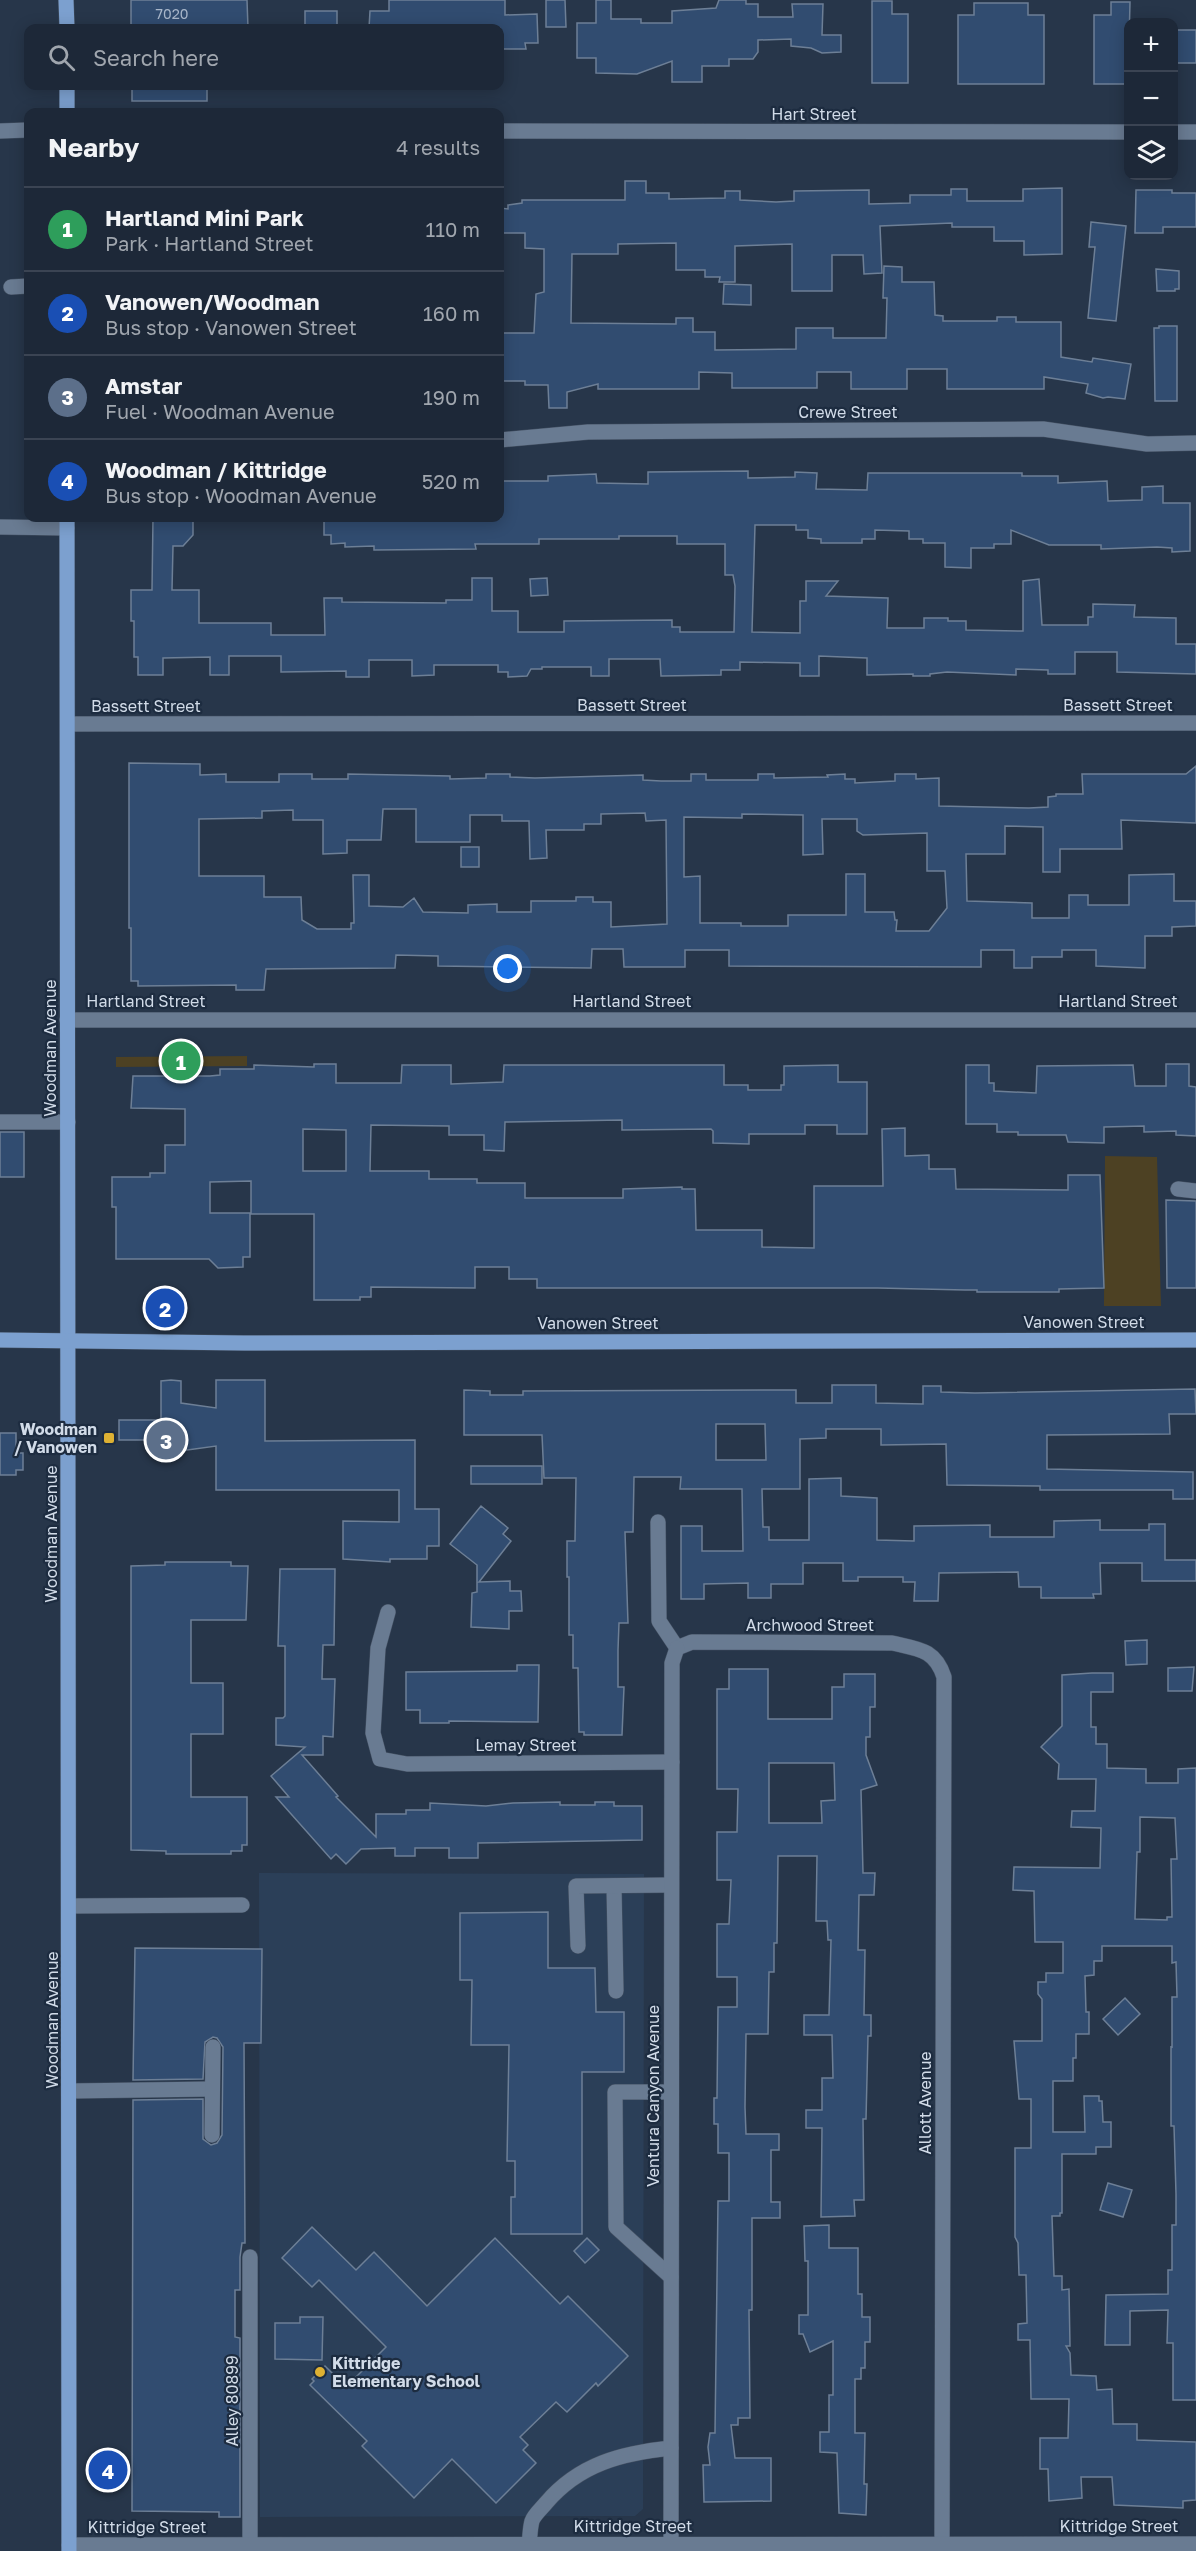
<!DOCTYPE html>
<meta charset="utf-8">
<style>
:root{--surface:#1d2838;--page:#2a3443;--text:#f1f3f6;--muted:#a0a6ae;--line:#3b4453;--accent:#ea580c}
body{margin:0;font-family:"Golos Text",sans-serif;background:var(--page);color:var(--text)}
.controls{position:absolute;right:18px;top:18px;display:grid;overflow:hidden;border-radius:12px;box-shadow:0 3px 15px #0003}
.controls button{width:54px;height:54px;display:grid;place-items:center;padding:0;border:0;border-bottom:2px solid var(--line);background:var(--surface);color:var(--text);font:30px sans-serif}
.you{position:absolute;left:508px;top:969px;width:21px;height:21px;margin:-15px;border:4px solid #fff;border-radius:50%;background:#1a73e8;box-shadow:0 0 0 9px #1a73e833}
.badge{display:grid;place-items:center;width:39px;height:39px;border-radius:50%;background:var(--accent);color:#fff;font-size:20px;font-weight:700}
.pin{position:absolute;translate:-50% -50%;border:3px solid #fff;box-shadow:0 2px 6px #0006}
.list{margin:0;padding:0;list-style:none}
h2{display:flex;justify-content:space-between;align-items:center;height:78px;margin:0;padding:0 24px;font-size:26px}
h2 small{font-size:20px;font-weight:400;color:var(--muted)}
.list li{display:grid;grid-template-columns:39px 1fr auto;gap:18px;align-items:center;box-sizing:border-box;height:84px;padding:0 24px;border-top:2px solid var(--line)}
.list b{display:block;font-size:22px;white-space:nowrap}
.list p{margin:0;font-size:20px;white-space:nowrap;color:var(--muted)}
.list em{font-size:20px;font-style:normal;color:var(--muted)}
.icon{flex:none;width:33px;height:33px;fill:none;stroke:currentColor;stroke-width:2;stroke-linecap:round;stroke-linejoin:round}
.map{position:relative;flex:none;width:1196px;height:2551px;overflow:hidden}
.search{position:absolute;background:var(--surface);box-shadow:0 3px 15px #0003;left:24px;top:24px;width:480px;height:66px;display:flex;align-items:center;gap:15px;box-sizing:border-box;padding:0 21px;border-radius:12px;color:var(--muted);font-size:22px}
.panel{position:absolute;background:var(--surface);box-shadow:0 3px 15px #0003;left:24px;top:108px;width:480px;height:414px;border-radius:12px}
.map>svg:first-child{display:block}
</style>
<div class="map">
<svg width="1196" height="2551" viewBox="0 0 1196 2551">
<rect width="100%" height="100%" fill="#27364a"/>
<path fill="#2b3f58" d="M259,1873l385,1 -1,635 -8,7 -375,1z"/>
<g fill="#4d4123">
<path d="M247,1056v10l-131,1v-10z"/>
<path d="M1105,1156l52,1 4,149h-57z"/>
</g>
<g fill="#314c70" stroke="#6d7f96" stroke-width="1.5" fill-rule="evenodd">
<path d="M131,0h116l1,28h-117z"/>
<path d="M389,0h116v15l32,-1 1,29h-13l1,6h-26v-21h-131l1,-17h19z"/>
<path d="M546,0h19l1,27h-20z"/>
<path d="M596,0h15v19h30v4h31v-12l44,-3 3,-8h27v4h12v13h35l-1,-13h31l-1,31h19v17l-19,1 -11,-5 -20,-2v-7l-33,1v12l-5,7h-24v7h-27v16h-30v-21l-35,13 -41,-1v-15h-19v-35h19z"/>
<path d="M872,1h20v13h16v69h-36z"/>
<path d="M1111,2h19l-2,82h-34v-69h17z"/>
<path d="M974,3h54v12h16v69h-86v-69h16z"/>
<rect x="305" y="11" width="32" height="17"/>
<rect x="1173" y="30" width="23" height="33"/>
<rect x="132" y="86" width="75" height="15"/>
<path d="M625,181h21v12h23v6l56,-1v-7h15v9l36,2 18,-1v-10l75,-1v14l41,-1v-8h41v-6h16v12h56v-12l39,-1v66l-38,1v-14h-30v-14h-42v-4l-72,3 2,47 -18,1 -1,-19h-31v36h-40v-47l-57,2v36h-16l1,-5h-15v-7h-29v-27l-58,1v10h-46l-1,69 105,1v-6h17v14h22v18l81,-1v-21h37v10h53l1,-40h-4l1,-32 18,1v15h32l1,33 8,1v5h54v-4h19v5h45v35l31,5 1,-4 38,6 -6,35 -17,-2 -5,1 -17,-5 2,-9 -44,-7v12h-97v-20h-40v20h-56v-17h-34v16h-85v-15l-33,-1v17h-101v-5l-31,8v16h-18l-1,-23h-23v-4h-25v-48h34l2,-39 8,-2v-43l-19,-1v-15h-25v-25l8,1v-4l14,-2v-3h103z"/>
<path d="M1136,190h36v3h24v34h-33v6h-28z"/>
<path d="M1091,222l35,4 -10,95 -28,-3 7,-71h-6z"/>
<path d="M1156,269l23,2v18h-4v2h-18z"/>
<path d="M724,284l27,1v20l-28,-1z"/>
<path d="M1159,326h18v75h-22l-1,-73h5z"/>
<path d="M748,471v7l47,-1v-5l22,1 -1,16 51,1 1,-17h154v3h36v7l49,-2 1,20 34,-1v-13l21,-1v17h27v48l-18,1v-4l-15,-1 -56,2v-4h-52l-38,-15v14h-17v4h-23v20l-26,-1v-24h-22v-4h-14v-8l-34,-1v9h-13v4h-41v-4l-13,-1v-8h-12v-5h-41l-3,107 48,1v-32h6v-20h32l-12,15 62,2 -1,30h37v-10h24v3h18v9l57,1v-50l16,-2 3,46h46v-8h5v-13l42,1 -1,12 42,1v26h20v30l-79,-2v-20h-42v22h-27v-4l-32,-1v6l-69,-3 -17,2v2h-17v-2l-46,1v-17l-48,-2v20h-19v-13l-60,-1v8h-19v5l-60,1 -1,-17h-51v17h-18v-9h-49v2h-11l-4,7 -19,1v-5h-10v-7h-64v10l-22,1v-16h-43v17h-23v-6l-65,1v-16h-52v19h-19v-18l-47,1v17h-25v-18h-4v-36h-3v-31h21l1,-72h40v17l-10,11h-10l-1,44h27v33h72v12h54l-1,-37h18v4l104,1v-3h26v-22h20v33h26v21h46v-11l108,-1v7h8v5h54l1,-46 -2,-11h-8v-31h-48v-8h-58v3h-80v5h-64l1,5 -102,1v-4l-29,1v-4l-14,1v-9h-7v-17h176l2,-37h46v-5l48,-2 1,9 51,1v-12z"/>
<path d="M547,578l1,17 -17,1 -1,-17z"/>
<path d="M129,763l71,1v11l26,-1v8h53v-8h33v5h36v-5l102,2v3l36,-1v-4h24v3l25,1 108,-3v5l18,1h30v-7h15v6h52v-6h16v4l54,-1 -1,-2 18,-1v5h10v4l40,-2v-7h21v5l23,-1v28l90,2 19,-1v-10l8,-1v-2h27l-1,-20h104l10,-8v57l-75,-3 1,29h-62v23h-17v-45l-38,-1v28h-39l1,47 65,2v15h37v-23h19v10h41v-30l45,-1v27h22v25l-24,1v9h-27v32l-49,-2v-16h-34v7h-30v11h-18v-18h-33v17l-252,-1v-16h-44v17h-61l-1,-18h-31l-1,19 -153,-2v-10l-42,-1 -1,13 -129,1 -2,21h-28v-5l-98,1v-5h-7v-53h-2zM383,809h33v33h54v-27h32v6h27l1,38 17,-1 -1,-28h38v-6h17v-10l44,-1 1,8 20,-1 1,104 -56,3v-25h-18v-5h-17v4h-45v11h-34v-8l-29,1v8l-45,-1 -9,-14 -11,9 -34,-1v-31h-16l1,48h-3v6h-34l-15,-9 -1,-23h-37v-21h-65v-57l63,-1v-7l31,-1v10h30v34l24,-1v-13h34zM742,814l61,1v40l20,-1 -1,-35h35v12l6,4 64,-2v38h18l2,37 -18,23h-33l1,-11h-2l-1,-8h-29v-38h-19v41h-58v11h-47v-3h-41v-47l-16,1v-60l58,1z"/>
<rect x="461" y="847" width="18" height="20"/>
<path d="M314,1064h22v19h65l1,-18h49v19l52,-2 1,-17h220v20h24v5h33v-5h3v-19l54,-1v17h29v52h-30v-9h-32v9h-56v10l-36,-1v-12l-2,-2 -89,1v-10l-117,2 -1,29 -20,-1v-15h-35v-9l-78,-1 -1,46h59v8h48v4h48v15h98v-9l59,-2v2h13l1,41h66v17l52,1v-62h69l-1,-57 23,-1v28l24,-1v14h26l1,20 112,1v-15h32l4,113 -45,1v3h-82v-2h-12l-87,-2h-341v-9h-28v-12h-34v21l-104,-1v10h-11v3h-46v-86h-63v-33l-41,1v31h40v44h-7v10l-25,1 -9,-9h-93v-52h-4v-30h38v-4h15v-28h20v-36l-54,-1 2,-32h77l10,-1v-6h34v-4l60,2zM303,1129l43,1v41h-43z"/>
<path d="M1166,1064h23v22l7,1v49l-20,-1v-4l-32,1v-6l-40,1v16l-36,-1 -2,-7h-48v-3h-21v-8h-31v-59h23v18h5v8l42,2 1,-27 96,-1 2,21h31z"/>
<rect x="0" y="1132" width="24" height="45"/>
<path d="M1166,1200l30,1v87h-29z"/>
<path d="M171,1380l10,1v22l35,5v-28h49v61l150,-1v69h24v37h-12v13h-37v3l-47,-3v-38l56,1v-32h-183v-44l-36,5 -16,-2v-9h-45v-20h42v-39z"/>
<path d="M832,1385h44v18l47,1v-18h18v6l34,1 220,-4 1,25h-27l1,20 -123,1v34l146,3v27h-20v-9h-133v-4l-93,-1 -1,-41 -65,1v-16h-55v9l-26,1v50h-38l1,38h6v13h40v-61l32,-1v18l36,2v42l37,1v-15l76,-1v12h64v-16l46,-1v10h49v-6h16v36h31v21h-54v-18h-42l1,31h-8l1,4h-53v-11h-22l-1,-15 -79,1 -1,28h-24l1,-19h-12v-5h-45v4h-15v-18h-40v21h-32v14h-23v-15l-44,1v15h-23v-73h21v25h41l-1,-62h-62l1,-12h-47l-1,55h-8l3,91h-9l-1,27v37h6l-2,48h-38v-3h-5l-1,-64h-5v-33h-4v-58h-2v-36h8l1,-63h-32l-2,-43h-78v-45l26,1v4h33v-4l273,-1v13h36zM716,1424h49l1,36h-50z"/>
<path d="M0,1433h16v20h7v17h-7v5h-16z"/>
<rect x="471" y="1466" width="71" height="18"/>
<path d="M481,1506l27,22 -5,6 8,7 -32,41 31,-1v10h11l1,20h-13v18l-38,-2 1,-34 5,-1v-27l-27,-21z"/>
<path d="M165,1562h66v4h17l-2,54h-55v63h32v51h-32v63h56v48h-5v6h-11v3h-65v-3l-35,-1v-284l34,-1z"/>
<path d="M280,1569h55l-1,76h-11l-1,34h13l-2,58 -10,-1v19h-21l36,41 -2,1 40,40v-23h30v-4h24v-7l56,3 27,-3 47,-1v3h35v-3h19v4h28v34l-164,3v15h-29v-10h-34v8h-20v-8l-34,1 -15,15 -10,-10 -5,5 -55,-62h13l-18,-21 34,-29 -29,-2v-27h7l2,-2v-70h-7z"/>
<path d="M1147,1640v24l-21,1 -1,-24z"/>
<path d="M517,1665h22l-1,57 -89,-1v2h-29v-13h-14v-38l111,-1z"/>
<path d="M1194,1667l-2,24h-24v-23z"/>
<path d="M729,1669h39v50h64v-32h12v-13h31v33h-5v30h-4v18l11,30 -16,5 2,83h12l-1,22h-15l-1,55h7l-1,65h7v21h-3l-2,83h-3l1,81h-10l1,16 -34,1 1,-89h-16v-18h16v-32h11l-1,-43h-28v-20h25l2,-75h-3l-1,-19h-11l1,-65h-39l-1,87h-3v29h-5l-1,62h-22l-1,73 1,27h33v16h-8v52h9v16h-28v92h-3l1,108h-12v7h-7l4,33h36v43l-67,1 -1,-37h7l-2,-18 2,-14h5l3,-232h11v-48h-11v-29h-4v-26h3l1,-91h19v-30h-20v-53h12l2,-44h-14v-48h20l1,-43h-21v-100h12zM769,1763h65l1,37 -14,1 1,22h-53z"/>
<path d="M1092,1673h21v19h-22v35h5v17h11v24l39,1v14h32v-14l18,-1v632h-23v-57h-6l1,-33 -38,1v34h-25l1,-50 62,-1v-24h4v-45h4v-31l-2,-68h-3v-80l1,2v-51h5l-1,-35 -4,1v-17h-70v15h-8v14l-9,1 1,36h3v22h-13v24h-3v23h-20v51h32l-1,-36h15v5h3l1,21h8v25h-15v7h-34v59h-2v3h-8l2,60h8v14l7,-1 1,57h-4l4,7 1,22 25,1 1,14 15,-1 1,35h24v16l59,2v58l-13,1v7l-69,-3 -2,-28h-31l1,21 -33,3 -1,-32h-8v-31h28l1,-39h-38l-1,-59h-12v-16l9,-1 -1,-48h-7l-1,-32 -3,-6v-89h16v-49h-12l-5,-58h28v-42l-4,-5v-12h8v-9h17v-31h-28l-1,-51 -21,-1 1,-23 86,1 1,-40 -30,-1 1,-16h23l1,-32h-38l1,-15 -18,-17 21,-21v-51zM1140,1817l35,1 2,41h-6l1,58h-5v3l-32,-1 2,-67h3z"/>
<path d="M548,1912v56h47l1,44h28v60h-42v162h-71v-37h4v-36h-8l2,-116h-38l1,-65h-12v-67z"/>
<path d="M135,1948l127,1 -1,94h-17l1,200h-3l-2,14v33h-5v47l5,1v179h-21v-5l-87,-1 1,-411 70,-1v40l8,6 6,-2 5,-8 1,-88 -6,-9 -4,-1 -8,5 -2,37 -70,1z"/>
<path d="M1125,1998l15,16 -22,21 -15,-16z"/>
<path d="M1108,2183l24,7 -9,27 -23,-7z"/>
<path d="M829,2225v23h29v46h4v23h8v25h-5v26h-4v11h-6v54h10l-1,51h3l-1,31 -27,-2 -2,-60 -17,-1v-20h9v-37h4v-54l-23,11 -7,-18h-4v-19h9v-54h-3l-1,-35z"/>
<path d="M312,2227l44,43 18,-18 53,54 68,-68 65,66 8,-8 60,60 -30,30 -2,-3 -29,29 -11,-10 -36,35 8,8 -5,5 13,13 -40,40 -44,-44 -38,39 -52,-52 5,-5 -57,-56 4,-4 -2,-2 13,-13 21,21 40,-40 -67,-67 -7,7 -30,-29z"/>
<path d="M587,2238l12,12 -14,13 -11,-12z"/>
<path d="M300,2317h23l-1,43 -47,-1v-36h25z"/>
</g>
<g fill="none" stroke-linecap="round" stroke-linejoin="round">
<g stroke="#455264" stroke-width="16">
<g id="minor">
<path d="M0,131l28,-1"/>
<path d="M500,131l628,1"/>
<path d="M1174,132h22"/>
<path d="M11,287l17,-1"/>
<path d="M500,440l88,-8 455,-3 104,15 49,-1"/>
<path d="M0,527l67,1"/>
<path d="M68,724l1128,-1"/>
<path d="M67,1020h1129"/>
<path d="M0,1122h68"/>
<path d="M1178,1189l18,2"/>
<path d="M658,1522l1,99 18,27"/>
<path d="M388,1612l-10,36 -5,85 7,26 27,5 265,-2"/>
<path d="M677,1648l15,-6 200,1c26,6 43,6 52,34l-2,867"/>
<path d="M614,1886l2,105"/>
<path d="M69,1906l173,-1"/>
<path d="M578,1946l-2,-60 95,-1"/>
<path d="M70,2091l142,-2"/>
<path d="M671,2092h-56l1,135 55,50"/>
<path d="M212,2135l1,-88"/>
<path d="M250,2257v288"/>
<path d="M529,2544c1,-7 1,-16 3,-23 2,-6 10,-13 14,-18 33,-39 76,-50 125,-55"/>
<path d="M671,2544l1,-881 5,-15"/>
<path d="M69,2545l1127,-1"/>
</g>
</g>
<g stroke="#455264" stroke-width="16">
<g id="major">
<path d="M66,0l1,28"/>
<path d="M67,86v26"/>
<path d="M67,518l2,2033"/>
<path d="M0,1340l244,3 952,-3"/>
</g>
</g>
<use href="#minor" stroke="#697b92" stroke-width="15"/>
<use href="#major" stroke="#7ca0cf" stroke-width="15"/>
</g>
<g fill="#deb133" stroke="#1d2c40" stroke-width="2">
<rect x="103" y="1432" width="12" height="12" rx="3"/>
<circle cx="320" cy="2372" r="6"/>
</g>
<g text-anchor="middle" stroke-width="4.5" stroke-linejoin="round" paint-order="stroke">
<g font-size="14" fill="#a9b7ca">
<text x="172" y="19">7020</text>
</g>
<g font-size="16" fill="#d1dbe8" stroke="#1d2c40">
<text x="814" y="120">Hart Street</text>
<text x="848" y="418">Crewe Street</text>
<text x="632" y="711">Bassett Street</text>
<text x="1118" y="711">Bassett Street</text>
<text x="146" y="712">Bassett Street</text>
<text x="146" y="1007">Hartland Street</text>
<text x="632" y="1007">Hartland Street</text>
<text x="1118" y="1007">Hartland Street</text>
<text transform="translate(50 1048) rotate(-90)" y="6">Woodman Avenue</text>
<text x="1084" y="1328">Vanowen Street</text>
<text x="598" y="1329">Vanowen Street</text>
<text transform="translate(51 1534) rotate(-90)" y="6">Woodman Avenue</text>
<text x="810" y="1631">Archwood Street</text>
<text x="526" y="1751">Lemay Street</text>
<text transform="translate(52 2020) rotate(-90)" y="6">Woodman Avenue</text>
<text transform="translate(653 2096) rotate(-90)" y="6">Ventura Canyon Avenue</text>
<text transform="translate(925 2103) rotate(-90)" y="6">Allott Avenue</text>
<text transform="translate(232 2401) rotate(-90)" y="6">Alley 80899</text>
<text x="633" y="2532">Kittridge Street</text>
<text x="1119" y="2532">Kittridge Street</text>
<text x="147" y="2533">Kittridge Street</text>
</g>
<g font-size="16" font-weight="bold" fill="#d1dbe8" stroke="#1d2c40" text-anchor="end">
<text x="97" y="1435">Woodman<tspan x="97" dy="18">/ Vanowen</tspan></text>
<text x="332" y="2369" text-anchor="start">Kittridge<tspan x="332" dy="18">Elementary School</tspan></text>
</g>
</g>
</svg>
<div class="controls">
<button>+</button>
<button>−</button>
<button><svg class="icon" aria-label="layers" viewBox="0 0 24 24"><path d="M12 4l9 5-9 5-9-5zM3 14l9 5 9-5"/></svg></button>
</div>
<div class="you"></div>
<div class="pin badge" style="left:181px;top:1061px;background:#2e9e5b">1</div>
<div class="pin badge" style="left:165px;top:1308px;background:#1a4fb4">2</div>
<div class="pin badge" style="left:166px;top:1440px;background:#5c6f8a">3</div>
<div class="pin badge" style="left:108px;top:2470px;background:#1a4fb4">4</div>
<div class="search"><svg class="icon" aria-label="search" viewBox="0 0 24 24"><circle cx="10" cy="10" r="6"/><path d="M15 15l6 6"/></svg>Search here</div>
<section class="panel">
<h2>Nearby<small>4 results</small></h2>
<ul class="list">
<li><span class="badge" style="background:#2e9e5b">1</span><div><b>Hartland Mini Park</b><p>Park · Hartland Street</p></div><em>110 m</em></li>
<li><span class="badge" style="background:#1a4fb4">2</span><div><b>Vanowen/Woodman</b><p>Bus stop · Vanowen Street</p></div><em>160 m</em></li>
<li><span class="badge" style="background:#5c6f8a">3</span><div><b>Amstar</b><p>Fuel · Woodman Avenue</p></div><em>190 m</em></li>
<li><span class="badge" style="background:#1a4fb4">4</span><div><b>Woodman / Kittridge</b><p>Bus stop · Woodman Avenue</p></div><em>520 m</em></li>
</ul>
</section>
</div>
